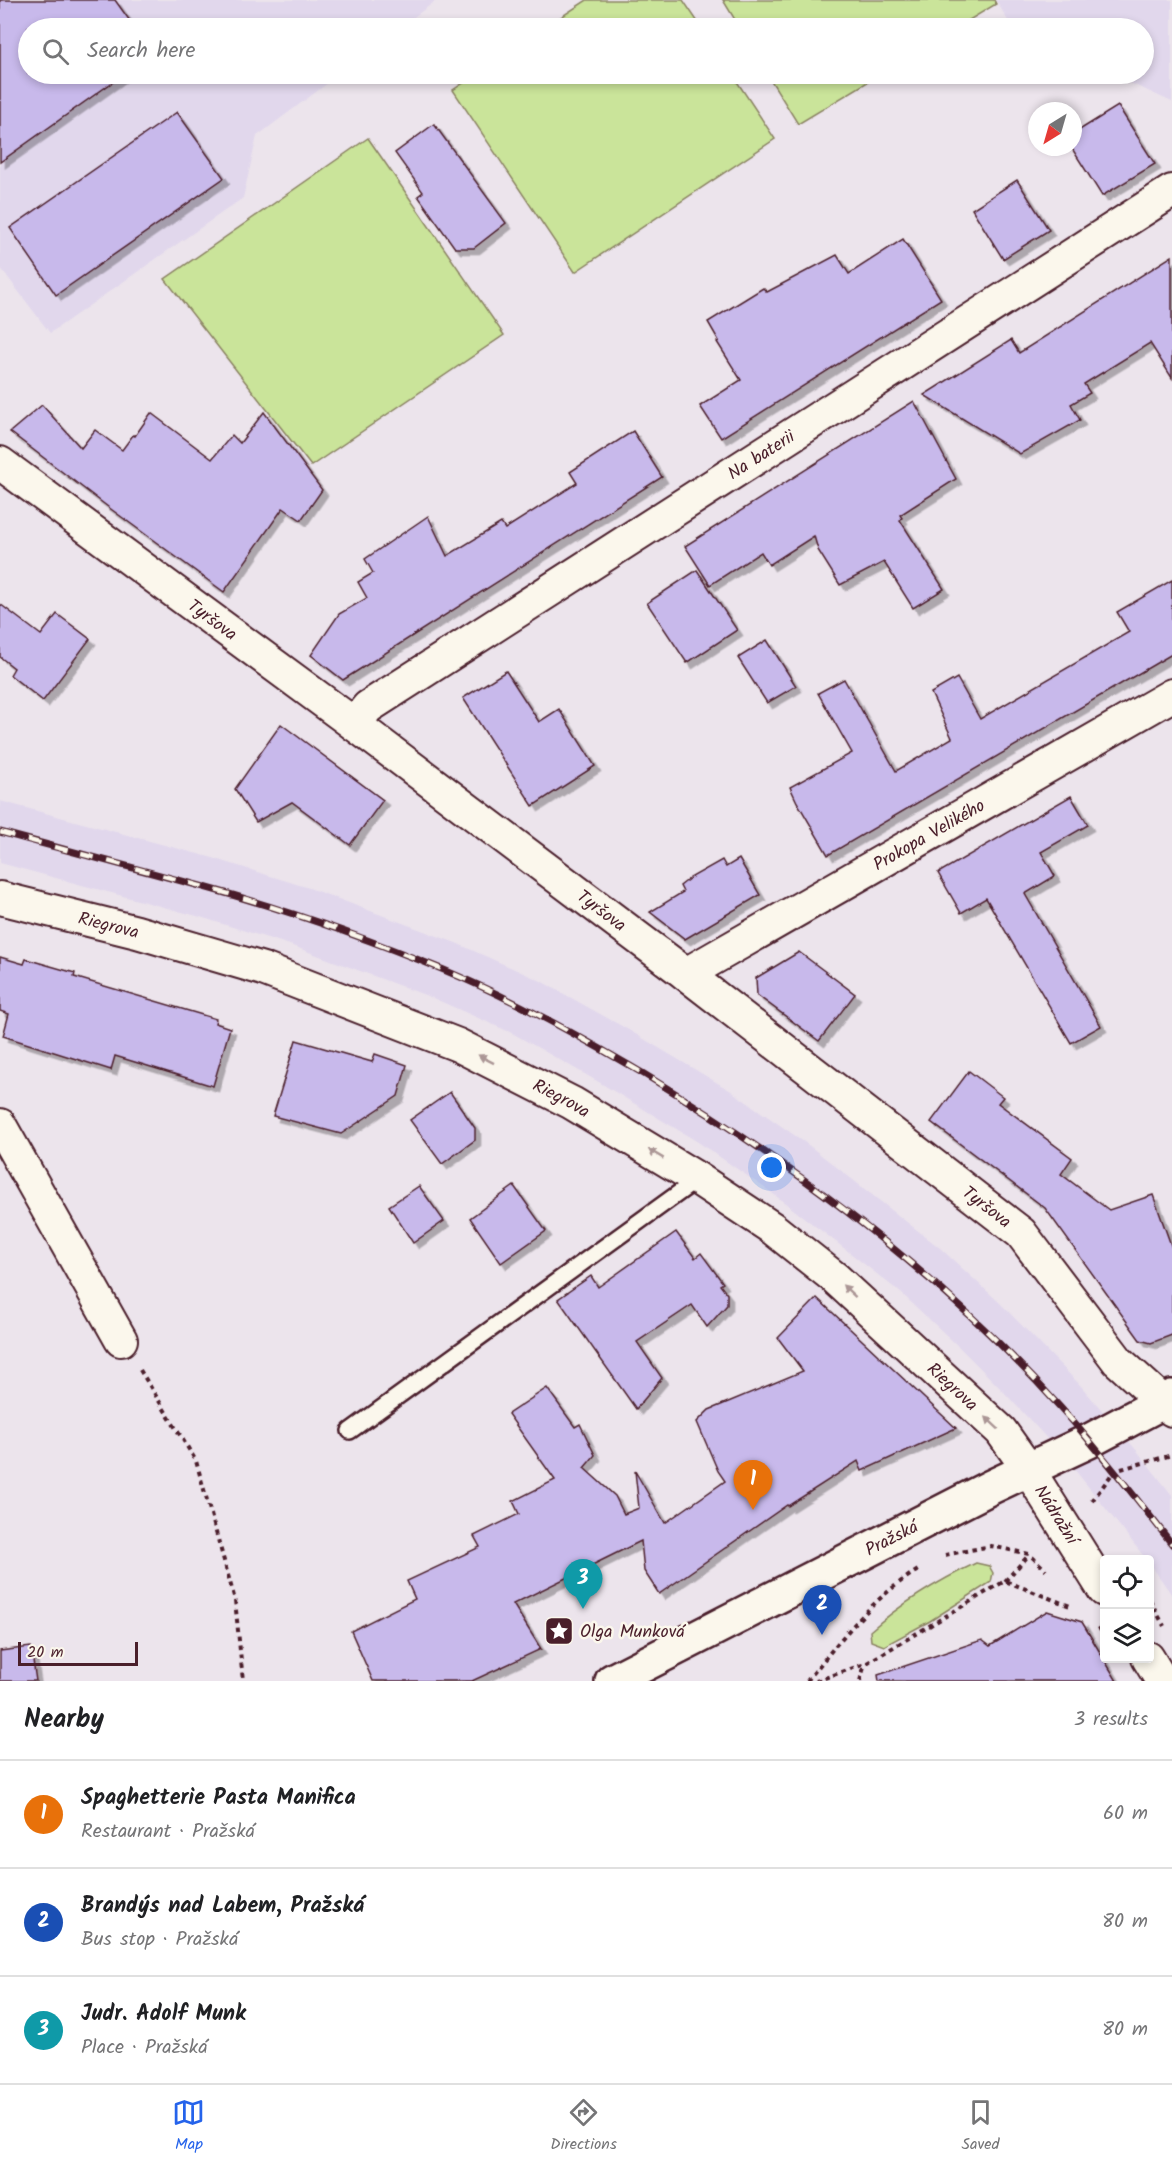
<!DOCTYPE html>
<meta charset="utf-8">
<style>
:root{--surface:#fff;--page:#f6f6f6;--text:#202124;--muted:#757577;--line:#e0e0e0;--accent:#2563eb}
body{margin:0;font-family:Kalam,sans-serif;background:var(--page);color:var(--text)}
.controls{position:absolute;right:18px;bottom:18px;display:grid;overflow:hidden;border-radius:6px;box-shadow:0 3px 9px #0003}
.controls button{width:54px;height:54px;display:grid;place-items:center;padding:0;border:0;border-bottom:2px solid var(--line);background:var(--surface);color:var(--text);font:30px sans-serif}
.compass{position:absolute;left:1028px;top:102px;width:54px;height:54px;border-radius:50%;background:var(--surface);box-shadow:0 3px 9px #0003;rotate:217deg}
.scale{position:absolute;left:18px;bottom:15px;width:120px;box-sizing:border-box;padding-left:6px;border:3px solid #4a1f2b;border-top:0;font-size:16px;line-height:21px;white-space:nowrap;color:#4a1f2b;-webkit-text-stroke:4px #fbf7ec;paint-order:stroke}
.you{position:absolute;left:772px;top:1168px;width:21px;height:21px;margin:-15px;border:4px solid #fff;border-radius:50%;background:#1a73e8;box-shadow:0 0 0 9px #1a73e833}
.badge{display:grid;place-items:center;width:39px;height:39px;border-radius:50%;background:var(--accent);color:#fff;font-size:20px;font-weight:700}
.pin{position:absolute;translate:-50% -50px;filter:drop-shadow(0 2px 3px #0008)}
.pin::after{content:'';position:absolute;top:32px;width:21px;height:18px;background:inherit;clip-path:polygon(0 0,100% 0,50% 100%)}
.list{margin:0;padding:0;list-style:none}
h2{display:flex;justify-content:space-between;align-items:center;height:78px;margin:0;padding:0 24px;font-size:26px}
h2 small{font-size:20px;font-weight:400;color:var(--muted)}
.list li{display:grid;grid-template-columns:39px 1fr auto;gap:18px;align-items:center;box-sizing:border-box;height:108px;padding:0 24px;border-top:2px solid var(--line)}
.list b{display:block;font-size:22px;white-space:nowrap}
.list p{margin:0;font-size:20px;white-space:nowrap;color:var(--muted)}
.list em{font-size:20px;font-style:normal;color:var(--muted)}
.icon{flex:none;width:33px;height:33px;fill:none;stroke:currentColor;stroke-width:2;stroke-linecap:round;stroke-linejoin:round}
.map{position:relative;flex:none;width:1172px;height:1681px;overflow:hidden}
.search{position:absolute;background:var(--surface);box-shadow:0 3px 9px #0003;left:18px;right:18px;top:18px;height:66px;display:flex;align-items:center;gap:15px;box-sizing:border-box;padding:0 21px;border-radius:33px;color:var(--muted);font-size:22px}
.sheet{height:402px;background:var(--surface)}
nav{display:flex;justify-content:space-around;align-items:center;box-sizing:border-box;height:84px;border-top:2px solid var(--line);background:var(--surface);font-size:16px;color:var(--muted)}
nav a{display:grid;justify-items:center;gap:3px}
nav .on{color:var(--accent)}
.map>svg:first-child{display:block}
</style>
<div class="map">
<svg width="1172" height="1681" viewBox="0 0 1172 1681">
<defs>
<filter id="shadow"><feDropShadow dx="5.5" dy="5.5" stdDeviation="0" flood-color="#0004"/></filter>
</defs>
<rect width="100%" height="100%" fill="#ece4ec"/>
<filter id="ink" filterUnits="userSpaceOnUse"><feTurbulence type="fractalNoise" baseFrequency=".0167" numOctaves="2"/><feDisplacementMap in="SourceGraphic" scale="12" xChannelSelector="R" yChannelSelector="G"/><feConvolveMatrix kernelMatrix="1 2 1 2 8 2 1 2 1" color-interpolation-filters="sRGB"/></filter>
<g filter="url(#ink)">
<g fill="#e1d7ec">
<path d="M0,0h437l-38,28h-371v46h312l-83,62 -14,62 -193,135 -50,-66z"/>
<path d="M996,0h176v102l-61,-28h33v-46h-128l-5,-2z"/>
<path d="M0,801l213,57 96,30 147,55 83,37 88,49 104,62 76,53 133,104 60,55 80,82 58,67 34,43v100l-22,-31v-4l-4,-1 -79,-99 -66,-71 -43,-43 -57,-53 -61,-48 -68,-52 -74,-51 -101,-61 -85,-48 -79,-35 -143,-53 -93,-29 -197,-53z"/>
</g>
<g fill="#cae49a" stroke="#8a8262" stroke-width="1.5">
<path d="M587,0h96l19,28h-158z"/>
<path d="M723,0h271l2,4 -40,24h-216z"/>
<path d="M477,74h255l43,65 -200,133 -122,-182z"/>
<path d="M767,74h114l-83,50z"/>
<path d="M368,138l136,197 -193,131 -146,-187z"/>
<path d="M976,1563l13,3 4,7 -2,9 -61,39 -46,25 -13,-5 -1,-10c32,-28 68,-50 106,-68z"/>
</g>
<g fill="#c8b9eb" stroke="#4a1f2b" stroke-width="1.5" filter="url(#shadow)">
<path d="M0,0h115l20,28h-107v46h96l-124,88z"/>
<path d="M1118,106l37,58 -53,32 -31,-49h2v-13z"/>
<path d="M177,112l47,66 -168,117 -46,-67z"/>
<path d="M434,124l72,99 -32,25h-19l-37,-52 5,-4 -28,-39z"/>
<path d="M1017,180l32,50 -46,29 -31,-50z"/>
<path d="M903,239l38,60 -220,139 -21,-32 41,-26 -24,-38 2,-1 -11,-19 55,-34 4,4 70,-37 12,19z"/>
<path d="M1172,256v122l-22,-35 -66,41 6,9 -19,11 9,16 -60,34 -96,-59 87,-55 8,13z"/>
<path d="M914,401l42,78 -56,36 2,3 -2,2 44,69 -31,19 -29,-46 -44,23 -22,-35 -4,-14 -45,29 -8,-13 -51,33 -25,-39z"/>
<path d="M42,405l39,43 14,-18 27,20 11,-15 2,1 16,-23 61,46 20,-24 8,8 24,-31 58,78 -21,30 -18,-12 -59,84 -116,-85 -98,-75z"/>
<path d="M633,431l29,46 -319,203 -32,-25 28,-41 28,-16 -9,-16 15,-9 -8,-14 63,-43 19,40 54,-33 4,6 72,-46 -7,-11z"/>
<path d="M697,570l40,60 -50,33 -40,-60z"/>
<path d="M1172,580v74l-344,201 -31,-53 -7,-15 62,-34 -34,-60 26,-14 52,92 56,-33 -21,-45 26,-15 23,41 149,-87 -12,-20z"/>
<path d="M0,604l41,31 16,-21 33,25 -47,62 -33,-26 4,-7 -14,-11z"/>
<path d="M767,640l29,46 -29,17 -29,-45z"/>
<path d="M506,671l33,51 20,-13 36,57 -62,40 -70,-108z"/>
<path d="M281,724l102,76 -33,45 -58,-43 -36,20 -21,-33z"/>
<path d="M1071,796l17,29 -47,27 14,24 -30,18 76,132 -30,17 -85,-145 -25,15 -23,-40z"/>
<path d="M739,859l21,36 -75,44 -35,-27 33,-20 -3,-6 10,-8 32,-18 4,7z"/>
<path d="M799,952l56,42 -36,47 -62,-46 -1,-17z"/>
<path d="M0,957l24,7 2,-5 49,14 -1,4 142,42 -1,4 15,5 -17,58 -98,-30 -4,14 -108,-34 6,-22 -9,-3z"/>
<path d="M296,1040l76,22 3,-8 32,11 -9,31 -57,38 -68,-18z"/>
<path d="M969,1071l34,26 -5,6 74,55 -11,16 48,36 44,-15 19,53v87l-21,8 -11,-3 -95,-132 -114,-86z"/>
<path d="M450,1092l25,36v12l-33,24 -32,-44z"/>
<path d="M419,1186l25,35 -31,22 -24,-37z"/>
<path d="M514,1186l32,45 -45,32 -31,-45z"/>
<path d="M676,1232l19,26 6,-5 22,30 -3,2 7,9v11l-20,22 -15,-22 -55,37 25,36 -26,31 -78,-110 33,-23 7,11z"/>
<path d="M817,1298l139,130 -94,43 -4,-10 -70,45 -1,-1 -128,89 -15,-23 -3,-30 -128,63 28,45 -69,32h-99l-22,-50 64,-32 -8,-18 73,-34 -6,-11 45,-22 -6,-13 42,-21 -47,-66 39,-26 28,39 5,-3 15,31 -11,13 31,28 9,18 15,-6 -4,-37 30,52 60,-42 -7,-10 -21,-49 12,-12 94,-39 -25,-33z"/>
<path d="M1047,1611l35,11 35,59h-238l-1,-6 104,-35 8,6z"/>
<path d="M31,1647l5,34h-36v-30z"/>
</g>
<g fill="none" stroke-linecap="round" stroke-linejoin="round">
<g stroke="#4a1f2b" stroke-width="20">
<path id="service" d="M350,1431l348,-252"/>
</g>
<g stroke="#4a1f2b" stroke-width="36">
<g id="minor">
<path id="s1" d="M0,463l354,261 332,250 335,259 97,128 54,49"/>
<path id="s2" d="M354,724l14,-17 804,-516"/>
<path id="s3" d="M0,898l137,34 126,37 195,76 114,58 126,76 74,49 63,50 166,153 27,38 76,121"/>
<path id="s4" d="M686,974l486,-279"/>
<path d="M0,1125l121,215"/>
<path d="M1148,1658l14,23"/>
</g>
</g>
<g stroke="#4a1f2b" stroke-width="38">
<g id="secondary">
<path id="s5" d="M612,1681l379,-194 98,-46 83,-44"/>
</g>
</g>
<g stroke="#4a1f2b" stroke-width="4" stroke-dasharray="4.5 4.5" stroke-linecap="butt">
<path d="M140,1370l56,91 39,139 8,81"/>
<path d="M1121,1469l51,-14"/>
<path d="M1092,1501l20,-27"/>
<path d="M945,1555l46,-9 38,8 17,16"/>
<path d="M1005,1581l24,-26"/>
<path d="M1150,1600l14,26"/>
<path d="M1099,1627l5,10"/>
<path d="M807,1681c33,-41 65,-83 111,-111"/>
<path d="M816,1681l49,-17 140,-83 65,25"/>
<path d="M860,1681l5,-17"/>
</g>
<use href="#service" stroke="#fbf7ec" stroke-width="15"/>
<use href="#minor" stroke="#fbf7ec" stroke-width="32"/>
<use href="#secondary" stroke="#fbf7ec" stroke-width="33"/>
<g stroke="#4a1f2b" stroke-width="7">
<path id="rail" d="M0,832c68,19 136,36 204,55 81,22 162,51 240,83 69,29 135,66 200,104 152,92 297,200 416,333 40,44 76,91 112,137"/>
</g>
<use href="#rail" stroke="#fbf7ec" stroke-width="4.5" stroke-dasharray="14" stroke-linecap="butt"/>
</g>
<defs><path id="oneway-solid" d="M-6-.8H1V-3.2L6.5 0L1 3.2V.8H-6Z" transform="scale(1.5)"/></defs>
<g fill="#ab9695">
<use href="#oneway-solid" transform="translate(486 1059) rotate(-153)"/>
<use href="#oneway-solid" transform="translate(656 1154) rotate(-149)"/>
<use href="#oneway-solid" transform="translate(849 1291) rotate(-137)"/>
<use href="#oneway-solid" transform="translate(992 1423) rotate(-137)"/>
</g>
</g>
<defs>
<g id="sight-square" transform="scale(1.5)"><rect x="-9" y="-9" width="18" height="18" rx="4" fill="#4a1f2b" stroke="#fbf7ec"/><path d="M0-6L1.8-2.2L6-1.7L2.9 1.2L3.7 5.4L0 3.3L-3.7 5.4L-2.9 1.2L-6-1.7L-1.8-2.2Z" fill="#fff"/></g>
</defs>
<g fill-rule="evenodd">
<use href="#sight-square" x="559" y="1631"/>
</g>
<g text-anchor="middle" stroke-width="5" stroke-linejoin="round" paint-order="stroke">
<g font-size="18" fill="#4a1f2b" stroke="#fbf7ec">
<text dy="6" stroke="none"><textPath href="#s2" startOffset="489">Na baterii</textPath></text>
<text dy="6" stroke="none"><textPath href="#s1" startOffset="264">Tyršova</textPath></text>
<text dy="6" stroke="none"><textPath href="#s4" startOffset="280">Prokopa Velikého</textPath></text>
<text dy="6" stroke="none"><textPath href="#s1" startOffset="750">Tyršova</textPath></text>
<text dy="6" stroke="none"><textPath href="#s3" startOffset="112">Riegrova</textPath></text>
<text dy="6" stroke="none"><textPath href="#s3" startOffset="598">Riegrova</textPath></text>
<text dy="6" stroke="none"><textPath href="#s1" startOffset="1236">Tyršova</textPath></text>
<text dy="6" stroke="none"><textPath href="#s3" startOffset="1086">Riegrova</textPath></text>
<text dy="6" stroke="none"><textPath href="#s3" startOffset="1252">Nádražní</textPath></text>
<text dy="6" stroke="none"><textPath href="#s5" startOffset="314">Pražská</textPath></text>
</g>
<g font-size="18" fill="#4a1f2b" stroke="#fbf7ec" text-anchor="start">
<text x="580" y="1637">Olga Munková</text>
</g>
</g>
</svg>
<div class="controls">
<button><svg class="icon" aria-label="locate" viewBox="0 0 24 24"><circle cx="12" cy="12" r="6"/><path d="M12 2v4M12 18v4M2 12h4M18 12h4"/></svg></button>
<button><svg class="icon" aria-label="layers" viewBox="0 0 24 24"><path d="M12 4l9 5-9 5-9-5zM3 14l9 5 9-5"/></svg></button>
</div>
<svg class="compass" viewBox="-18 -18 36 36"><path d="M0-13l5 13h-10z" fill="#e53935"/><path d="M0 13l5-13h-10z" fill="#757577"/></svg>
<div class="scale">20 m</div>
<div class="you"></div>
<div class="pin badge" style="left:753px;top:1510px;background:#e8710a">1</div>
<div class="pin badge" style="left:822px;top:1635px;background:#1a4fb4">2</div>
<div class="pin badge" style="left:583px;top:1609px;background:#0f9aa8">3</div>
<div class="search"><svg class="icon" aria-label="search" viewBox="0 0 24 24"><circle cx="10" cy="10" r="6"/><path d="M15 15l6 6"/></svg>Search here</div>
</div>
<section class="sheet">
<h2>Nearby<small>3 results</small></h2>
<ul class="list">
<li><span class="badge" style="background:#e8710a">1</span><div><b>Spaghetterie Pasta Manifica</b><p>Restaurant · Pražská</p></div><em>60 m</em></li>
<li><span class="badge" style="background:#1a4fb4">2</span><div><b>Brandýs nad Labem, Pražská</b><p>Bus stop · Pražská</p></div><em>80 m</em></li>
<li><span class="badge" style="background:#0f9aa8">3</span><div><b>Judr. Adolf Munk</b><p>Place · Pražská</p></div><em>80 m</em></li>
</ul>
</section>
<nav>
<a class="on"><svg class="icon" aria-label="map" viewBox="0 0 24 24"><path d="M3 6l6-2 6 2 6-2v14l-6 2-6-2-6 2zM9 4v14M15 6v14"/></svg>Map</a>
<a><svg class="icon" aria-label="directions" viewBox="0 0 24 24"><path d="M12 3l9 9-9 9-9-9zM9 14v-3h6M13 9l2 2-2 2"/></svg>Directions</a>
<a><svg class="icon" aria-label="saved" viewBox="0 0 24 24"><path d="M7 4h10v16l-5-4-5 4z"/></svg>Saved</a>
</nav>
